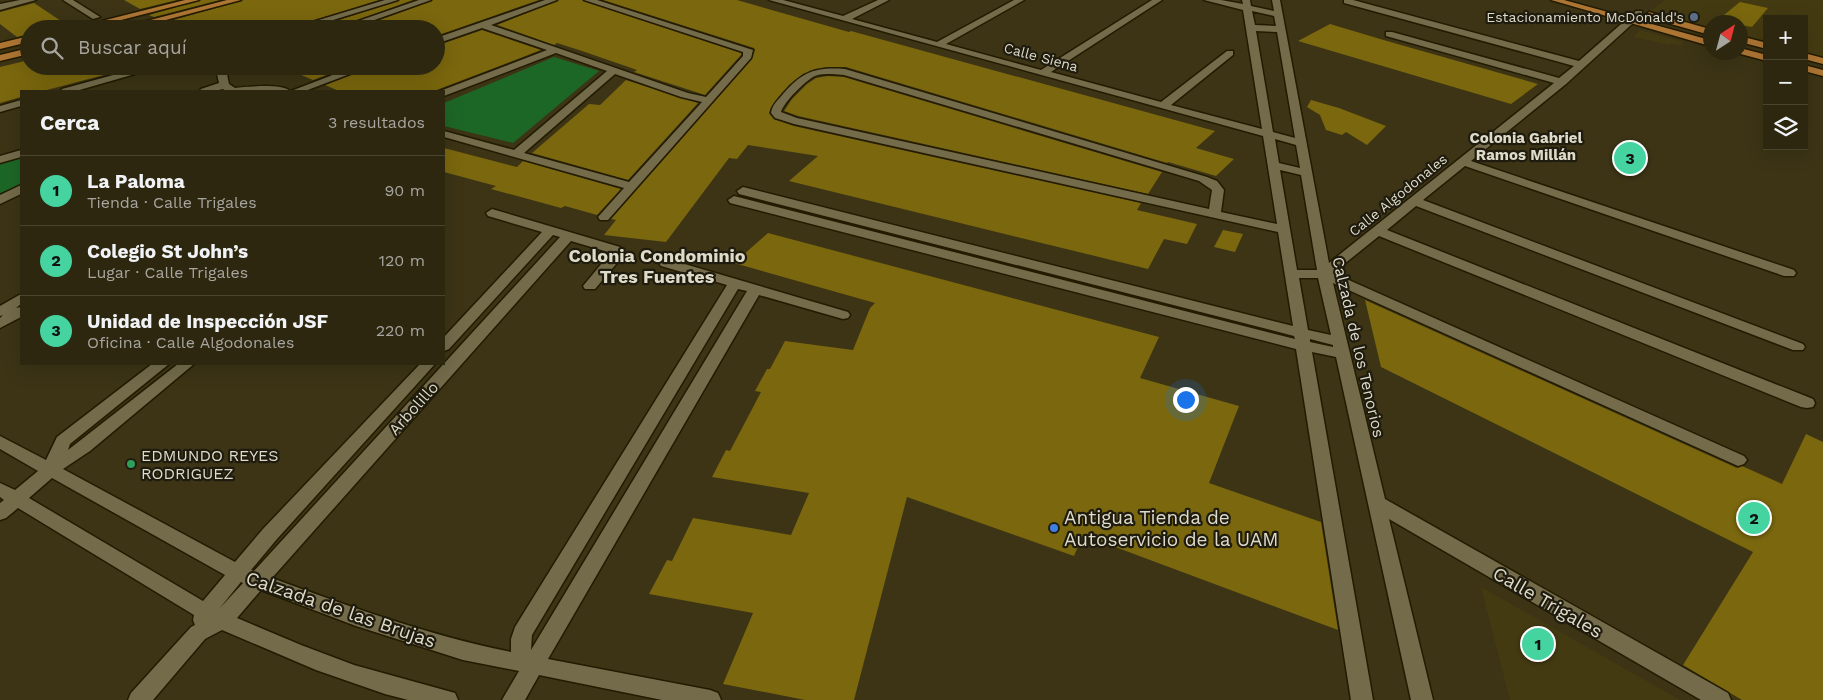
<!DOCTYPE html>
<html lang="es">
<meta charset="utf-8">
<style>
:root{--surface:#2d2710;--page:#352f19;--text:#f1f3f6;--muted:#a7a59f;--line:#484430;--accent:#45d49f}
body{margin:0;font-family:"Work Sans",sans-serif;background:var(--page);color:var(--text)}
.controls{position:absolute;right:15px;top:15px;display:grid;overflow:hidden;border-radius:0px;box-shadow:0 5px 20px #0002}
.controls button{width:45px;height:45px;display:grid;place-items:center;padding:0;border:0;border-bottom:1px solid var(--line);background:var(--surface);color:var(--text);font:25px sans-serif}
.compass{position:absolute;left:1703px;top:15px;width:45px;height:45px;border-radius:50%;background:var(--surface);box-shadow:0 5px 20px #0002;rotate:36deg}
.you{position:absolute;left:1185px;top:399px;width:18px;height:18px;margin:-12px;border:4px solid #fff;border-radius:50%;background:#1a73e8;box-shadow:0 0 0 8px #1a73e833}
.badge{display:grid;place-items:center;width:32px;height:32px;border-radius:50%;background:var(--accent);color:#111;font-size:16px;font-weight:700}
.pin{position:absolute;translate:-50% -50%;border:2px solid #fff;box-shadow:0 1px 5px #0006}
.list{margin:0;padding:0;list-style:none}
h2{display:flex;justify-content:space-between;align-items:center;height:65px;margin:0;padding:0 20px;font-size:21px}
h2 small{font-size:16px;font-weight:400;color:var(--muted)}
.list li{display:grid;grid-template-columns:32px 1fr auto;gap:15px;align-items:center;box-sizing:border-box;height:70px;padding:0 20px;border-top:1px solid var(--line)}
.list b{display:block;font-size:19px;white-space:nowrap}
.list p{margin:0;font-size:16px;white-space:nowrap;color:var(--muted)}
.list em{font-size:16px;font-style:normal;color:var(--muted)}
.icon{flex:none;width:28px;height:28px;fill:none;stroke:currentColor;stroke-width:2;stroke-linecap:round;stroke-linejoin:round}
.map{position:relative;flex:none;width:1823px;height:700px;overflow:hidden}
.search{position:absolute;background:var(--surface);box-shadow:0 5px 20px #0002;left:20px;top:20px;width:425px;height:55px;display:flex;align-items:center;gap:12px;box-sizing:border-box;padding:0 18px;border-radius:28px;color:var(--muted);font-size:19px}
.panel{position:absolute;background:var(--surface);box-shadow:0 5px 20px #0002;left:20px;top:90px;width:425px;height:275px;border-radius:0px}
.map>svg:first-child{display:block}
</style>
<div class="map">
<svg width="1823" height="700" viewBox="0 0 1823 700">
<rect width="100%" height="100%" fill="#3c3415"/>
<g fill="#443a12">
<path d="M1665,0h158v58l-19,-5v-34h-37v24l-26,-7 -1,-14h-30v6l-61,-16z"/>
<path d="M1640,30l43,12 -3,4 -10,-3 -1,2 -35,-8z"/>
<path d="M1481,587l199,113h-170z"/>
</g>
<g fill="#1d6726">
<path d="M554,57l45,14 -86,72 -69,-17v-23z"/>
<path d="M21,157v27l-21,11v-31z"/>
</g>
<g fill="#7a670e">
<path d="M124,0h53l-37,9z"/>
<path d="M201,0h19l-66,17 -5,-2z"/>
<path d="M243,0h136l-92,29h-113l-11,-6z"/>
<path d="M400,0h13l-80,29h-22z"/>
<path d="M433,0h106l-103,36v-7h-81z"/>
<path d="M559,0h23l159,53v2l-36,40 -71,-23 3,-2 -55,-19 -25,-8 -3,2 -57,-20z"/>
<path d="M603,0h134l112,32 2,-1 364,100 -19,17 38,11 -18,17 -48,-14 -1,1 -321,-96h-20l-23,7 -14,11 -18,22 -2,6 5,6 20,7 347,77 -4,7 60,14 -10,20 -23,-5 -16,30 -359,-88 29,-25 -70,-11 -11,14 -8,-1 -63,84 -62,-7 12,-15 -5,-1 141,-160 3,-9 -1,-2z"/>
<path d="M1740,2l28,6 -16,19 -12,-2v-3l-21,-3z"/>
<path d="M34,3l30,20 -26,6h-9v5l-12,3 -17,-13v-12z"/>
<path d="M1330,24l57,17 151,43 -27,20 -213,-63z"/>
<path d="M482,30l59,20 -107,41h-95l-14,-6 48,-19h63v-20z"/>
<path d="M29,60v6h109l-95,25h-22v6l-21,6v-36z"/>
<path d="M292,66h58l-37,14 -21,-9 7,-2z"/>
<path d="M828,76l16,1 318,95 -14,22 -350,-78 -14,-5 8,-12 15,-15 9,-6z"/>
<path d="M626,80l72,23 -70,77 -96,-27 57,-49 11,1z"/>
<path d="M1311,100l28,8 47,18 -19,19 -21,-13 -4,3 -16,-5 -6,-15 -13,-8z"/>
<path d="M444,148l73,19 6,-6 98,28 -24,26 -32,-9 -4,2 -70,-19 5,-3 -52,-14z"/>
<path d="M1223,230l20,4 -8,18 -21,-5z"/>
<path d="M768,233l391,104 -19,41 99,28 -30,77 112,39 17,108 -255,-95 -9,21 -167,-59 -53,203h-49l-82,-16 30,-71 -104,-19 18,-34 5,1 21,-43 98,17 18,-42 -97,-16 14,-27 4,1 31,-59 -6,-1 12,-22h3l15,-28 68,9 17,-42 5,-5 -141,-40z"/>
<path d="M1365,300l372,168 5,-2 40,18 24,-50 17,8v258h-81l-59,-35 70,-113 -372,-185z"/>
</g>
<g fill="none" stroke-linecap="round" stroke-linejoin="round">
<g stroke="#231b00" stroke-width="3">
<g id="minor">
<path d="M20,0h16l-36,10v-6z"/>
<path d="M63,0h10l27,17 -7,2z"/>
<path d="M385,0h13l-94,29h-15z"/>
<path d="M419,0h12l-82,29h-14z"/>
<path d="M545,0h12l-66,25 197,68 18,4 37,-41v-4l-159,-52h13l156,50 -2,8 -143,162h-8l-2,-3 26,-29 -180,-51v-6l70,19 93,-79 -51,-18 -112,43v-5h-4l107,-41 -65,-22 -46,16v-6zM615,74l66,23 21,5 -73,80 -105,-29z"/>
<path d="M769,0h14l60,16 35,-16h11l-37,19 85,23 77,-42h10l-78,44 95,26 111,-70h10l-111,72 110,30 66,-51h6v4l-62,50 91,24 -19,-119 -39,-10h17l22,4 -1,-4h8l1,6 23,5 -2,-11h8l49,263 225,-180 -168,-47v-4h6l167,46 15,-12 -230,-63v-3h9l226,61 57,-50h6v4l-76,69 -95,77 323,109 2,3 -2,3h-10l-319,-110 -42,34 380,144 2,3 -2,3h-10l-377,-144 -29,24 426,169 2,4 -2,4 -6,1 -6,-1 -422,-171 -46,37 411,183 3,4 -3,4 -6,2 -405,-183 52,216 343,194 3,7h-30l-312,-181 44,181h-22l-75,-343 -24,-5 61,348h-22l-55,-351 -566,-146 -2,-3 6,-4 561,143 -1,-3 -555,-142 -2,-3 6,-4 550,139 -15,-94 -484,-108 -19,-6 -4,-5c1,-8 7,-13 12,-19 20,-23 33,-27 62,-25l362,108 10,4 7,9 -3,22 56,12 -14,-88zM1252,11l22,5 2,10 -21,-1zM1256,31l21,1 18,106 -22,-6zM832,74l12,1 355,106 13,9 -3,19 -412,-91 -16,-6c3,-10 24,-31 34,-36 5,-2 11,-2 17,-2zM1275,139l21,6 4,23 -21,-5zM1280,170l21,5 16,95h-20zM1299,278h19l13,57 -23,-5zM1310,339l23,6v2l-23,-5z"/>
<path d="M146,66h17l-87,25h-15l1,-2z"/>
<path d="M224,66h10l-7,8 2,10 6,4c12,-1 46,-5 55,3h-64l-3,-2 -9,2h-14l1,-2 18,-6 -2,-9z"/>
<path d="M356,66h15l-66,25h-14z"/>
<path d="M21,100v6l-21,6v-6z"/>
<path d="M21,150v7l-21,6v-7z"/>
<path d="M21,185v9l-21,10v-9z"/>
<path d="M492,209l128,38 2,10 -27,32h-10l-2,-3 25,-30v-4l-37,-11 -299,337c78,29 156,57 239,74v-13l4,-12 212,-342 -66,-19 -2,-3 2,-3h10l177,52 2,3 -2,3 -5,1 -84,-24 -211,364 162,31 8,3 3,7h-59l-123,-25 -14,25h-23l17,-29 -56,-11 -107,-34 -95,-36 -24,28 64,27 53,20 101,28 3,7h-50l-23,-6 -69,-24 -94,-40 -17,9 -52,61h-25l3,-7 60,-66 4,-2 -2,-5 1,-5 -176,-107 -12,10 -6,2v-17l4,-3 -4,-3v-14l15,7 23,-19 -38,-22v-13l46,24 11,-23 95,-73h17l-99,80 -2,6 110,-86h16l-104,87 -27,18 172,93 28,-33 157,-165h15l-158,175 -26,31 3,1 306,-334 -7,-2 -104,114 -5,2v-14l98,-105 -54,-16 -2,-3zM738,289l9,2 -216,359 1,-15zM52,478l173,97 -22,26 -174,-103zM241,582l2,1 -24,26z"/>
<path d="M21,294v10l-5,4 5,-1v10l-21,11v-10l3,-3 -3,1v-10z"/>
</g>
</g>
<g stroke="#231b00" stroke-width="3">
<g id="major">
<path d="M185,0h14l-113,29h-16z"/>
<path d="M227,0h14l-109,29h-16z"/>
<path d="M1551,0h13l146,40v6z"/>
<path d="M1649,12l61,17v6l-64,-18 -1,-2z"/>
<path d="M29,36v6l-29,7v-6z"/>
<path d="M1740,36l27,7v6l-27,-7z"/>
<path d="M29,48v6l-29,7v-6z"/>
<path d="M1740,48l27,7v6l-30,-8 3,-1z"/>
<path d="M1804,53l19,5v6l-19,-5z"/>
<path d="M1804,65l19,5v6l-19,-5z"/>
</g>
</g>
<use href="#minor" fill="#736b4a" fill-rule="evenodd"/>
<use href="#major" fill="#ad7534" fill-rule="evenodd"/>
</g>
<circle fill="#5c6f8a" stroke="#1f1c0f" stroke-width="2" cx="1694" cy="17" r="5"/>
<circle fill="#2e9e5b" stroke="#1f1c0f" stroke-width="2" cx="131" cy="464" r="5"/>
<circle fill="#3f7fe0" stroke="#1f1c0f" stroke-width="2" cx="1054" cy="528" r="5"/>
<g text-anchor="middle" stroke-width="4.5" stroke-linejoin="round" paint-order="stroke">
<g font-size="14" fill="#dfdbc9" stroke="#1f1c0f" text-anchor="end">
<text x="1684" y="22">Estacionamiento McDonald's</text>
</g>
<g font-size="14" fill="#dfdbc9" stroke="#1f1c0f">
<text transform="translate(1041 57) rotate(15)" y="5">Calle Siena</text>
<text transform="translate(1398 195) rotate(-39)" y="5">Calle Algodonales</text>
</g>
<g font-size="15" font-weight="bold" fill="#dfdbc9" stroke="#1f1c0f">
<text x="1526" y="143">Colonia Gabriel<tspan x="1526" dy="17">Ramos Millán</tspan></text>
</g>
<g font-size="16" fill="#dfdbc9" stroke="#1f1c0f">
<text transform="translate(1359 347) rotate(77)" y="6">Calzada de los Tenorios</text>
<text transform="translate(413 408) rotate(-48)" y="6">Arbolillo</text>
</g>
<g font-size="16" fill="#dfdbc9" stroke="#1f1c0f" text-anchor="start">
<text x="141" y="461">EDMUNDO REYES<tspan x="141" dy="18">RODRIGUEZ</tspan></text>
</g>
<g font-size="18" font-weight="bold" fill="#dfdbc9" stroke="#1f1c0f">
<text x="657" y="262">Colonia Condominio<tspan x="657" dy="21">Tres Fuentes</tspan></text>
</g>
<g font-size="19" fill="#dfdbc9" stroke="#1f1c0f" text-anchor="start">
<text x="1064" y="524">Antigua Tienda de<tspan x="1064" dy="22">Autoservicio de la UAM</tspan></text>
</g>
<g font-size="19" fill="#dfdbc9" stroke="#1f1c0f">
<text transform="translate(1548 602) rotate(30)" y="7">Calle Trigales</text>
<text transform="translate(341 609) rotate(19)" y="7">Calzada de las Brujas</text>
</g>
</g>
</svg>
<div class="controls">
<button>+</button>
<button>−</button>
<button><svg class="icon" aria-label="layers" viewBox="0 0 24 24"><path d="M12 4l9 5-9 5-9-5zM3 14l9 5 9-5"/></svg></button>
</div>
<svg class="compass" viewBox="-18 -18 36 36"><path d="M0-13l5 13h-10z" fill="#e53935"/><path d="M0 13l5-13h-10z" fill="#a7a59f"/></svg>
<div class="you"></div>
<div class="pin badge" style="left:1538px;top:644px">1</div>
<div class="pin badge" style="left:1754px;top:518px">2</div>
<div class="pin badge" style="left:1630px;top:158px">3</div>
<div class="search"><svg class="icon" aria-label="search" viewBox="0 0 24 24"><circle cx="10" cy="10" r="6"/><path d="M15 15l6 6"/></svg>Buscar aquí</div>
<section class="panel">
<h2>Cerca<small>3 resultados</small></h2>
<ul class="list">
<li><span class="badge">1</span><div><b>La Paloma</b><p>Tienda · Calle Trigales</p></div><em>90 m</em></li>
<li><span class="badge">2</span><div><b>Colegio St John’s</b><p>Lugar · Calle Trigales</p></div><em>120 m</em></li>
<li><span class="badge">3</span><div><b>Unidad de Inspección JSF</b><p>Oficina · Calle Algodonales</p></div><em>220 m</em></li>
</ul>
</section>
</div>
